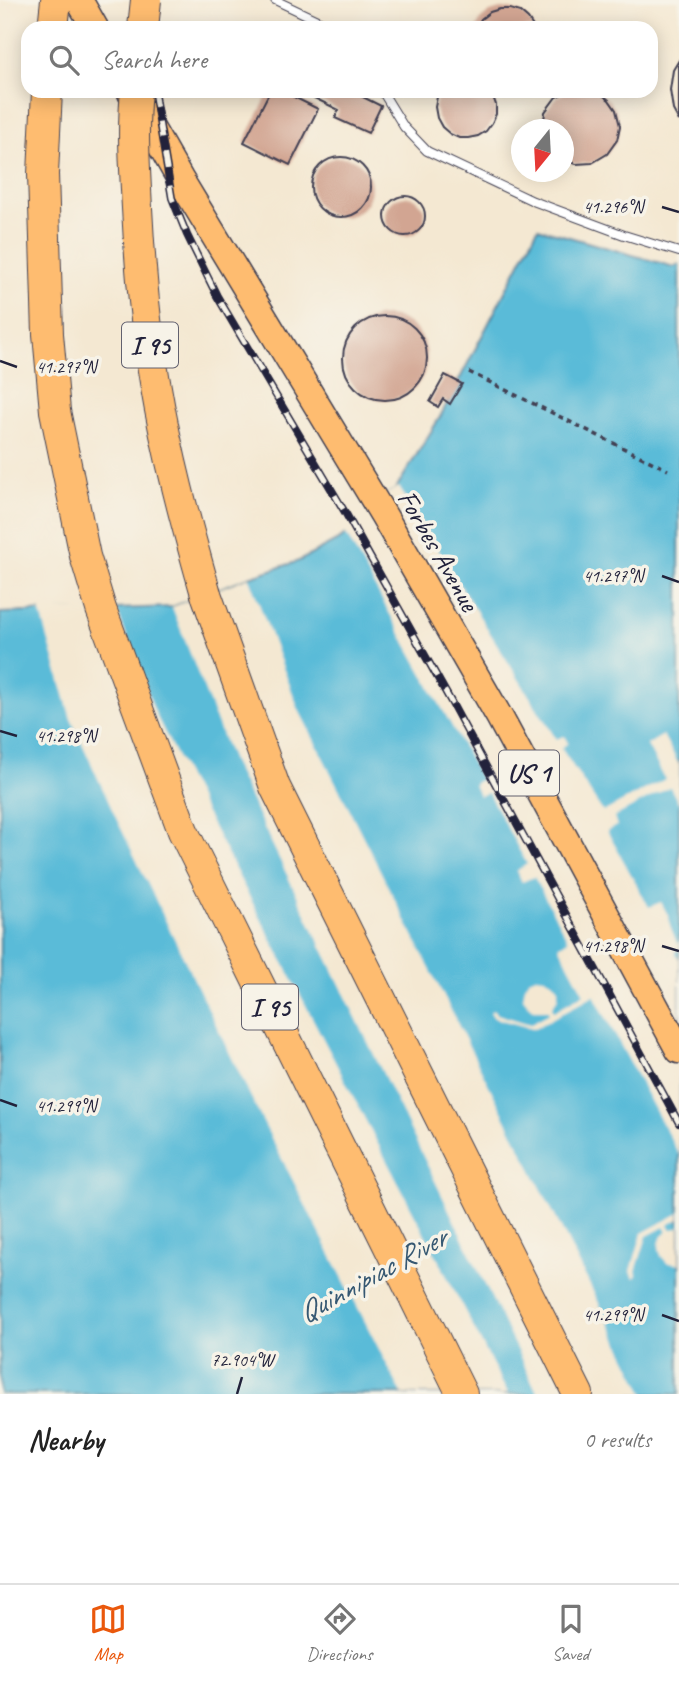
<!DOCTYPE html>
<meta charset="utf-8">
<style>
:root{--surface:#fff;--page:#f6f6f6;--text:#222;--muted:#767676;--line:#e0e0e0;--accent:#ea580c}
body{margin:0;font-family:Caveat,sans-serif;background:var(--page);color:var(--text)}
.compass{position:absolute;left:511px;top:119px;width:63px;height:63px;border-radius:50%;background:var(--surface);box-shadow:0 4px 18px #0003;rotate:198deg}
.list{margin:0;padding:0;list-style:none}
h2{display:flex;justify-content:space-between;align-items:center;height:91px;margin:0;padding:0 28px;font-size:30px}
h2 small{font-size:23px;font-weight:400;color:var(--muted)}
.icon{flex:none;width:38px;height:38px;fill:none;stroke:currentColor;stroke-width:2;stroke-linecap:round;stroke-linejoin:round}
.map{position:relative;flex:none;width:679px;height:1394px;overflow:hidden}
.search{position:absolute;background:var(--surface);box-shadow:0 4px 18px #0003;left:21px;right:21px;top:21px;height:77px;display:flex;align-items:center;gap:18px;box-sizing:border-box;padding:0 24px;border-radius:21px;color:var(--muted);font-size:26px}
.sheet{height:189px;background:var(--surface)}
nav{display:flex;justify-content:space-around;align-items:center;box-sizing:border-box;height:98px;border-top:2px solid var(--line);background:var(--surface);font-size:19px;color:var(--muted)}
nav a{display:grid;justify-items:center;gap:4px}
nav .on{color:var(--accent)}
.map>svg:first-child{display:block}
</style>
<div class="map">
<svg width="679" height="1394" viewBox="0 0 679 1394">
<rect width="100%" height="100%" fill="#f7f3e8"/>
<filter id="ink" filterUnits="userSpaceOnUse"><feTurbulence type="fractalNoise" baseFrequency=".0143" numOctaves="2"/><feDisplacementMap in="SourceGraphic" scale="14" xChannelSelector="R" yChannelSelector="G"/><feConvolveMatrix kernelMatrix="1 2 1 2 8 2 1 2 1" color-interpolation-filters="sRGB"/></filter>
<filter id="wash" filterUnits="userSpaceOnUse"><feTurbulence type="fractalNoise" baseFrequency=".00686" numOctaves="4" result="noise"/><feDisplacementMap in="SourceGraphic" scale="28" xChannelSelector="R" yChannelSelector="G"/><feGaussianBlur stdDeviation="1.57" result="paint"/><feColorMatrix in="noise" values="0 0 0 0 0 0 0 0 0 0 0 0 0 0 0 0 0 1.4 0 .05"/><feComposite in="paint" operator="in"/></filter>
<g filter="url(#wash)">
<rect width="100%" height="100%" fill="#f4e8d2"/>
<path fill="#5abbd8" stroke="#3e6e8a" stroke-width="2" d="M538,228l136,39 5,-3v1130h-679v-781l172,-6 77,-30 50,-16 43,-23 32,-38 21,-10 45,-73z"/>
<g fill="#f4e8d2">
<path d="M399,487l157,252 8,-3 4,7 -7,5 42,64 62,-33 -18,-34 16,-10 16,30v39l-9,-17 -56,30 3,9 -10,5 42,76 12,-5 8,15 1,8 7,18 2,-1v7l-4,3 4,7v196l-85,-160 -60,34 -40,-11 -4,-6 3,-2 4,4 33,10 19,-11 -2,-3h-13l-4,-3 -7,-9 2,-12 4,-7 7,-3 8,1 10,5 4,5v11l-6,9 2,4 30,-17 -25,-48 9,-6 -34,-63 -12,5 -6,-11 11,-7 -39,-71 -9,3 -5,-12 7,-5 -137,-248 22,-27z"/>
<path d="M249,577l50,133 346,684h-107l-306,-633 -60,-154z"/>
<path d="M116,608l40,107 31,62 321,617h-106l-140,-274 -145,-300 -46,-101 -31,-109z"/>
<path d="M679,1213v6l-11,6 3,4 8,-1v36l-12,-1 -6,-7 -2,-9 1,-6 2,-5 5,-4 -3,-5 -17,9 -11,35 1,4 -3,3 -3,-7 11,-38z"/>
</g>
<g id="blocks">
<g fill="#d2a592">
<path d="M500,9h10l10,3 8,7 6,9h-58l5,-9 9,-7z"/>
<path d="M679,60v61l-6,-11 -3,-20 3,-20z"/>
<path d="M270,91h12l36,18 -28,56 -46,-23z"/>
<path d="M300,91h51l30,15 -13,27 -33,-15 4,-8z"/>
<path d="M440,91h51l5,14v9l-4,9 -6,8 -8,5 -10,2h-9l-9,-4 -8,-7 -5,-9 -2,-11 2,-10z"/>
<path d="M568,91h27l5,2 9,7 7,10 4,16 -3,14 -10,14 -15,9 -16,1 -12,-4v-30h-21l2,-18 11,-15z"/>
<circle cx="341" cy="187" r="30"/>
<circle cx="405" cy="216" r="20"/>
<circle cx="385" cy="358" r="42"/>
<path d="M445,375l17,9 -12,20 -7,-5 -5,8 -8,-5z"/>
</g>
</g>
</g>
<g filter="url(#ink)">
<use href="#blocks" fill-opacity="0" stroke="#424052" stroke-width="2"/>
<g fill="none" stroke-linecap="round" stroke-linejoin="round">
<g stroke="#424052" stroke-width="10">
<g id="service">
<path d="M275,0l59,28"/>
<path d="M382,91l22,36 23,24 106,50 91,34 55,17"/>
</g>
</g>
<g stroke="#424052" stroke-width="29">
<g id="primary">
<path d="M79,0l16,28"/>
<path d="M131,93l49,86 204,337 116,202 179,332"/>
</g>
</g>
<g stroke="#424052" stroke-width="32">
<g id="motorway">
<path d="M53,28l3,-28"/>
<path d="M47,91l-4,83 5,160 7,77 30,145 16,53 82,222 279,563"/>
<path d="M206,594l69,193 303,607"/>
</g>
</g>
<path stroke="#424052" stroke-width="3.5" stroke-dasharray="5 5" stroke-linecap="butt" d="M469,372l199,98"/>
<use href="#service" stroke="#fff" stroke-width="8"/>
<use href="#primary" stroke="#febc70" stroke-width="26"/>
<use href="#motorway" stroke="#febc70" stroke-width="30"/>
<g stroke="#22223b" stroke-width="8">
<g id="rail">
<path d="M145,0l1,28"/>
<path d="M154,91l18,107 15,37 30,61 129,218 104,186 229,423"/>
</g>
</g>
<use href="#rail" stroke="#f7f3e8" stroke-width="5" stroke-dasharray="16" stroke-linecap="butt"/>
<g stroke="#424052" stroke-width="32" stroke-linecap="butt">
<g id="motorway-bridge">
<path d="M143,28l3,-28"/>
<path d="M136,91c-4,39 -1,78 1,117 3,58 8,117 18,174 12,72 31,142 51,212"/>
</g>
</g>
<use href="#motorway-bridge" stroke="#febc70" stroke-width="30"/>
</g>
</g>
<path fill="none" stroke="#22223b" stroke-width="2.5" d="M662,207l17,5M0,361l17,6M662,576l17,6M0,731l17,5M662,946l17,5M0,1100l17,6M662,1315l17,6M237,1394l5,-17"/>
<g text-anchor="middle" stroke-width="7" stroke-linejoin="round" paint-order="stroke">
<g fill="#f7f3e8" stroke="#62616f" stroke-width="2">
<rect x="122" y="322.5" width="56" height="45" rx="5"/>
<rect x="499" y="750.5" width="60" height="45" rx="5"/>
<rect x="242" y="984.5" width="56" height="45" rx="5"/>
</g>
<g font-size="26" font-weight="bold" fill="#22223b">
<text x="150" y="354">I 95</text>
<text x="529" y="782">US 1</text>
<text x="270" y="1016">I 95</text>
</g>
<g font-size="28" fill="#22223b" stroke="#f7f3e8">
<text transform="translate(439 550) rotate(60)" y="10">Forbes Avenue</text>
</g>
<g font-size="30" font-style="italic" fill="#365872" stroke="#f7f3e8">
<text transform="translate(372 1275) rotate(-29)" y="10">Quinnipiac River</text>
</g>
</g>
<g font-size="18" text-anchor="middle" fill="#22223b" stroke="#f7f3e8" stroke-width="7" stroke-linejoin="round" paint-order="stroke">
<text x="613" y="213">41.296°N</text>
<text x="66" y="373">41.297°N</text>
<text x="613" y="582">41.297°N</text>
<text x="66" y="742">41.298°N</text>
<text x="613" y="952">41.298°N</text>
<text x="66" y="1112">41.299°N</text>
<text x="613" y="1321">41.299°N</text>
<text x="242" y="1366">72.904°W</text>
</g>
</svg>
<svg class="compass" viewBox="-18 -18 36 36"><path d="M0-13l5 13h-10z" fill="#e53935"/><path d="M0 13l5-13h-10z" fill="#767676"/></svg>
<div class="search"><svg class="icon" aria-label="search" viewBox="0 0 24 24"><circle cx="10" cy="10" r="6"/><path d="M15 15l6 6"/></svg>Search here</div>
</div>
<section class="sheet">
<h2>Nearby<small>0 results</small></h2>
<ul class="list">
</ul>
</section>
<nav>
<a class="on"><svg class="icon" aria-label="map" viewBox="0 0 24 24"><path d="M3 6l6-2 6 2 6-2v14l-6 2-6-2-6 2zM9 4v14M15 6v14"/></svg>Map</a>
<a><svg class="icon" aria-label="directions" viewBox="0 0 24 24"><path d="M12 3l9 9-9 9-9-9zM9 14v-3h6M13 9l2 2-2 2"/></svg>Directions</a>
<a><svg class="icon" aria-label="saved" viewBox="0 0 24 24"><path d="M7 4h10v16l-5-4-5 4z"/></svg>Saved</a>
</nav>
